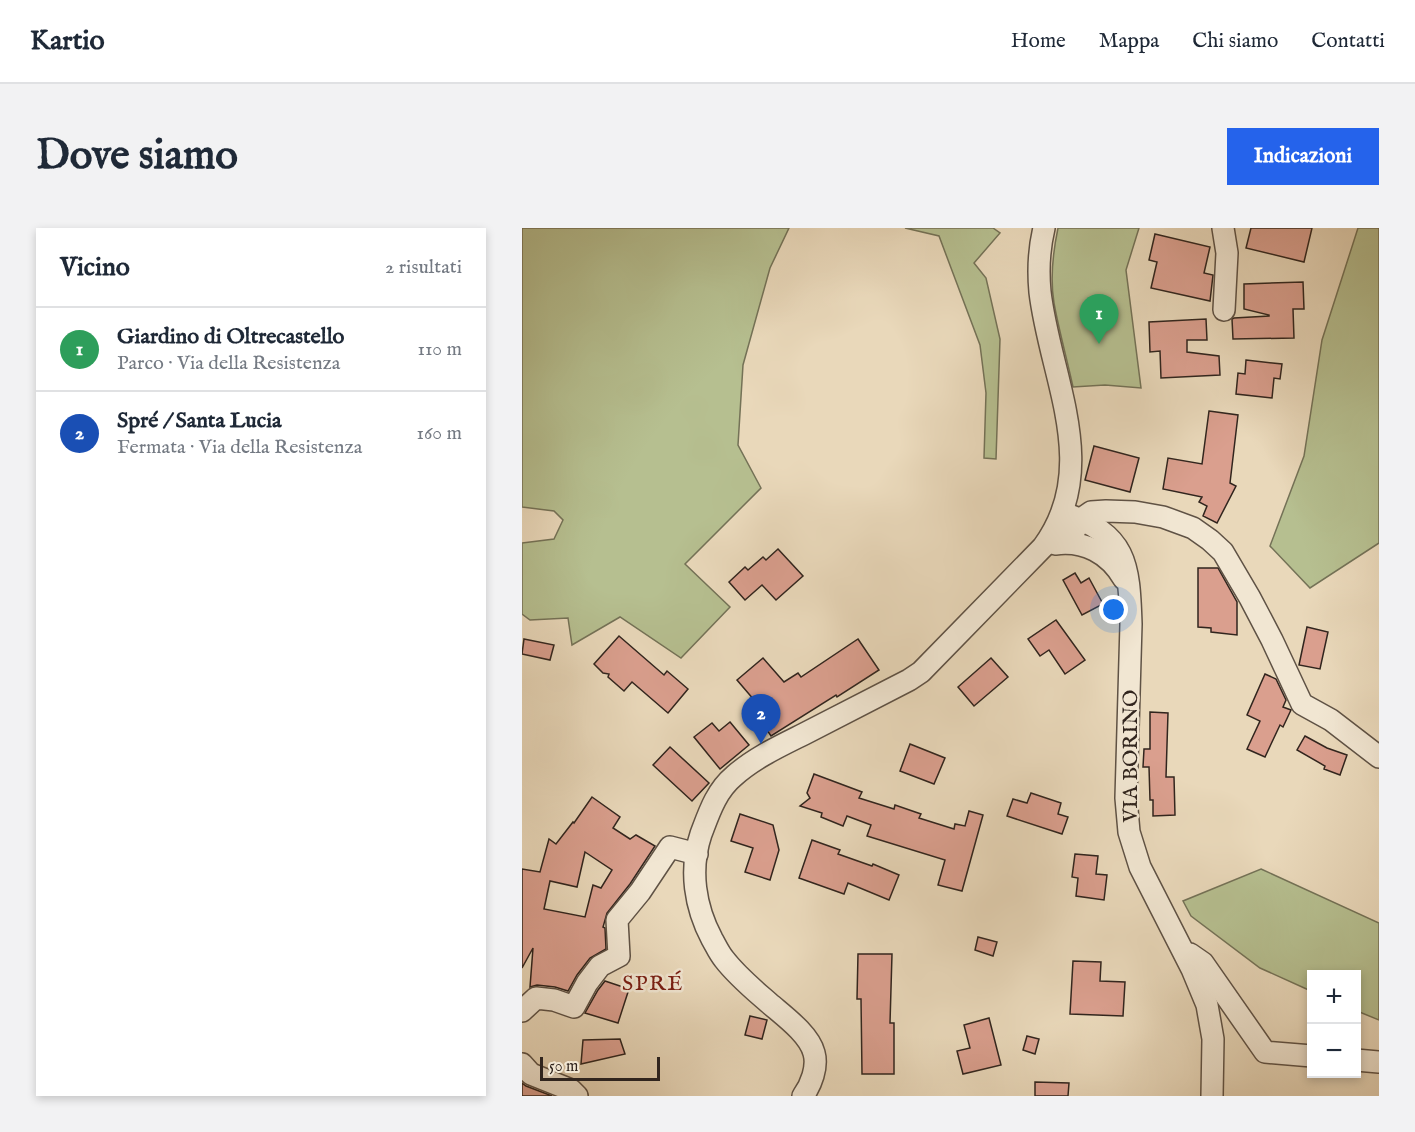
<!DOCTYPE html>
<html lang="it">
<meta charset="utf-8">
<style>
:root{--surface:#fff;--page:#f2f2f3;--text:#1f2937;--muted:#747a83;--line:#e0e1e3;--accent:#2563eb}
body{margin:0;font-family:"IM FELL English",serif;background:var(--page);color:var(--text)}
.controls{position:absolute;right:18px;bottom:18px;display:grid;overflow:hidden;border-radius:0px;box-shadow:0 3px 9px #0003}
.controls button{width:54px;height:54px;display:grid;place-items:center;padding:0;border:0;border-bottom:2px solid var(--line);background:var(--surface);color:var(--text);font:30px sans-serif}
.scale{position:absolute;left:18px;bottom:15px;width:120px;box-sizing:border-box;padding-left:6px;border:3px solid #31251e;border-top:0;font-size:16px;line-height:21px;white-space:nowrap;color:#31251e;-webkit-text-stroke:4px #f1e6d2;paint-order:stroke}
.you{position:absolute;left:592px;top:382px;width:21px;height:21px;margin:-15px;border:4px solid #fff;border-radius:50%;background:#1a73e8;box-shadow:0 0 0 9px #1a73e833}
.badge{display:grid;place-items:center;width:39px;height:39px;border-radius:50%;background:var(--accent);color:#fff;font-size:20px;font-weight:700}
.pin{position:absolute;translate:-50% -50px;filter:drop-shadow(0 2px 3px #0008)}
.pin::after{content:'';position:absolute;top:32px;width:21px;height:18px;background:inherit;clip-path:polygon(0 0,100% 0,50% 100%)}
.list{margin:0;padding:0;list-style:none}
h2{display:flex;justify-content:space-between;align-items:center;height:78px;margin:0;padding:0 24px;font-size:26px}
h2 small{font-size:20px;font-weight:400;color:var(--muted)}
.list li{display:grid;grid-template-columns:39px 1fr auto;gap:18px;align-items:center;box-sizing:border-box;height:84px;padding:0 24px;border-top:2px solid var(--line)}
.list b{display:block;font-size:22px;white-space:nowrap}
.list p{margin:0;font-size:20px;white-space:nowrap;color:var(--muted)}
.list em{font-size:20px;font-style:normal;color:var(--muted)}
.map{position:relative;flex:none;width:857px;height:868px;overflow:hidden;border-radius:0px}
header{display:flex;align-items:center;gap:36px;box-sizing:border-box;height:84px;padding:0 30px;background:var(--surface);border-bottom:2px solid var(--line)}
header strong{font-size:28px}
nav{display:flex;gap:33px;margin-inline-start:auto;font-size:21px}
.intro{display:flex;align-items:center;justify-content:space-between;box-sizing:border-box;height:144px;padding:0 36px}
h1{margin:0;font-size:42px}
.button{padding:15px 27px;border-radius:0px;background:var(--accent);color:#fff;font-size:21px;font-weight:700}
main{display:flex;gap:36px;padding:0 36px}
aside{flex:1;background:var(--surface);border-radius:0px;box-shadow:0 3px 9px #0003}
.map>svg:first-child{display:block}
</style>
<header>
<strong>Kartio</strong>
<nav><a>Home</a><a>Mappa</a><a>Chi siamo</a><a>Contatti</a></nav>
</header>
<div class="intro"><h1>Dove siamo</h1><a class="button">Indicazioni</a></div>
<main>
<aside>
<h2>Vicino<small>2 risultati</small></h2>
<ul class="list">
<li><span class="badge" style="background:#2e9e5b">1</span><div><b>Giardino di Oltrecastello</b><p>Parco · Via della Resistenza</p></div><em>110 m</em></li>
<li><span class="badge" style="background:#1a4fb4">2</span><div><b>Spré / Santa Lucia</b><p>Fermata · Via della Resistenza</p></div><em>160 m</em></li>
</ul>
</aside>
<div class="map">
<svg width="857" height="868" viewBox="0 0 857 868">
<rect width="100%" height="100%" fill="#e9d8ba"/>
<filter id="stains"><feTurbulence type="fractalNoise" baseFrequency=".00333" numOctaves="4"/><feColorMatrix values="0 0 0 0 .2 0 0 0 0 .09 0 0 0 0 .02 0 0 0 .5 -.17"/></filter>
<radialGradient id="worn" r=".72"><stop offset=".6" stop-color="#630" stop-opacity="0"/><stop offset="1" stop-color="#630" stop-opacity=".3"/></radialGradient>
<g fill="#b6bf90" stroke="#747257" stroke-width="1.5">
<path d="M0,0h267l-19,40 -27,97 -5,80 23,43 -76,76 45,43 -49,51 -61,-41 -48,28 -4,-27 -38,2 -8,-6v-71l32,-4 9,-19 -9,-9 -32,-4z"/>
<path d="M383,0h88l7,5 -26,30 12,15 14,61 -4,120 -12,-1 2,-65 -6,-48 -41,-109z"/>
<path d="M536,0h81l-13,42 15,118 -36,-3 -32,2c-6,-28 -14,-56 -19,-84 -4,-24 -1,-51 4,-75z"/>
<path d="M836,0h21v315l-69,45 -40,-42 34,-90 18,-116z"/>
<path d="M739,641l118,54v97l-22,-9 -1,-37h-44l-1,17 -51,-23 -69,-52 -8,-15z"/>
</g>
<g fill="#da9f8e" stroke="#31251e" stroke-width="1.5" fill-rule="evenodd">
<path d="M729,0h61l-8,34 -58,-14z"/>
<path d="M633,6l55,13 -6,26 9,2 -3,26 -59,-13 6,-26 -8,-2z"/>
<path d="M781,54l1,27h-11l1,29 -61,1 -1,-20 2,-1 35,-2v-1l-25,-6v-25z"/>
<path d="M684,91l1,21h-20v12l32,4 1,19 -59,3 -1,-27 -10,1 -1,-30z"/>
<path d="M724,132l36,4 -2,15 -6,-1 -2,20 -36,-4 2,-21 7,1z"/>
<path d="M687,183l29,4 -8,68 6,3 -19,37 -14,-7 4,-10 -8,-4 3,-5 -39,-8 5,-31 34,6z"/>
<path d="M572,218l45,12 -9,34 -45,-12z"/>
<path d="M256,321l25,27 -27,24 -14,-15 -17,15 -16,-18 16,-15 3,3 15,-13 3,3z"/>
<path d="M676,340h20l19,34v33l-26,-3v-4l-13,-1z"/>
<path d="M553,345l6,10 8,-5 14,26 -21,11 -19,-35z"/>
<path d="M534,392l29,40 -20,14 -16,-24 -9,6 -12,-17z"/>
<path d="M785,399l21,5 -8,37 -21,-4z"/>
<path d="M97,408l45,39 3,-4 21,18 -20,24 -36,-31 -8,9 -16,-14 1,-3 -6,-1 -9,-9z"/>
<path d="M2,411l30,6 -4,15 -28,-6z"/>
<path d="M336,411l21,31 -42,27 -1,-2 -65,41 -16,-24 6,-4 -24,-28 26,-22 21,24 14,-9 3,4z"/>
<path d="M469,430l17,19 -34,29 -16,-19z"/>
<path d="M743,446l11,5 10,21 -3,7 8,3 -8,17 -3,-2 -15,32 -18,-8 13,-28 -13,-6z"/>
<path d="M628,484l18,1 -2,64h8l1,38 -22,1v-16h-3l-1,-33h-6l1,-18h6z"/>
<path d="M208,494l19,23 -29,24 -26,-32 18,-14 7,8z"/>
<path d="M783,508l22,12 20,7 -7,20 -16,-6 1,-3 -28,-16z"/>
<path d="M388,516l35,14 -11,26 -34,-13z"/>
<path d="M148,519l39,36 -17,18 -39,-36z"/>
<path d="M292,546l48,18 -3,6 35,11 1,-4 26,9 -2,4 35,11 1,-5 10,2 4,-15 14,4 -21,76 -24,-6 7,-25 -78,-24 4,-11 -24,-9 -4,10 -22,-9 1,-4 -22,-7 10,-8 -3,-5z"/>
<path d="M509,565l30,10 -3,11 10,3 -6,17 -55,-18 6,-17 14,4z"/>
<path d="M70,569l28,20 -7,11 17,11 6,-4 19,11 -25,38 -23,29 -4,14 2,1 1,21 -16,9 -13,17 -9,16 -13,-4 -18,-2 -7,2 3,-39 -11,20v-99l18,3 9,-33 7,5 17,-22 1,1zM63,624l27,18 -11,18 -8,-3 -8,32 -41,-8 6,-28 27,6z"/>
<path d="M218,586l33,11 6,25 -9,30 -25,-8 8,-24 -22,-7z"/>
<path d="M290,612l28,10 -2,4 34,12 1,-2 26,11 -10,25 -41,-17 -4,11 -45,-16z"/>
<path d="M553,626l23,2 -2,18 11,1 -3,25 -28,-4 2,-18 -6,-1z"/>
<path d="M456,709l19,5 -4,14 -18,-6z"/>
<path d="M336,726h34l-2,69h4v51h-32l-1,-75h-4z"/>
<path d="M551,733l28,1 -1,19 25,1 -2,34 -53,-2z"/>
<path d="M83,753l24,8 -11,34 -33,-10 13,-23z"/>
<path d="M228,788l17,4 -5,19 -17,-4z"/>
<path d="M467,790l12,47 -38,9 -6,-23 13,-3 -6,-23z"/>
<path d="M505,808l12,3 -4,15 -12,-4z"/>
<path d="M98,811l5,15 -44,10 2,-24z"/>
<path d="M513,854l34,1 -1,13h-33z"/>
<path d="M0,855l4,3 26,10h-30z"/>
</g>
<g fill="none" stroke-linecap="round" stroke-linejoin="round">
<g stroke="#5f5245" stroke-width="24">
<g id="minor">
<path d="M701,0l4,25 -3,57"/>
<path d="M541,285c64,21 66,50 68,111l-5,174 3,34 11,35 52,102 15,36 6,34 -1,57"/>
<path d="M546,314l13,-23 10,-7 15,-1 29,1 28,5 30,11 17,12 13,12 27,46 22,42 30,64 29,16 48,37"/>
<path d="M533,316c29,-4 54,9 69,35"/>
<path d="M668,726l13,9 62,89 47,4"/>
<path d="M0,783l14,-13 18,2 20,7 13,-24 13,-17 19,-10 -2,-36 23,-28 30,-45 27,7"/>
<path d="M834,832l23,2"/>
<path d="M0,836l9,10 40,16 6,6"/>
<path d="M281,868c8,-11 15,-29 11,-43 -5,-19 -30,-37 -45,-50 -16,-14 -32,-27 -45,-44 -5,-6 -8,-13 -12,-20 -17,-32 -23,-69 -11,-105 8,-21 15,-43 33,-58 20,-18 46,-30 70,-42 35,-18 70,-36 105,-54l12,-8 122,-125c59,-80 7,-169 -3,-255 -2,-21 -1,-43 4,-64"/>
</g>
</g>
<use href="#minor" stroke="#f1e6d2" stroke-width="21"/>
</g>
<g text-anchor="middle" stroke-width="5" stroke-linejoin="round" paint-order="stroke">
<g font-size="21" fill="#31251e" stroke="#f1e6d2">
<text transform="translate(608 528) rotate(-90)" y="7">VIA BORINO</text>
</g>
<g font-size="22" letter-spacing="1.5" fill="#7a1f14" stroke="#f1e6d2">
<text x="131" y="762">SPRÉ</text>
</g>
</g>
<rect width="100%" height="100%" filter="url(#stains)"/>
<rect width="100%" height="100%" fill="url(#worn)"/>
</svg>
<div class="controls">
<button>+</button>
<button>−</button>
</div>
<div class="scale">50 m</div>
<div class="you"></div>
<div class="pin badge" style="left:577px;top:116px;background:#2e9e5b">1</div>
<div class="pin badge" style="left:239px;top:516px;background:#1a4fb4">2</div>
</div>
</main>
